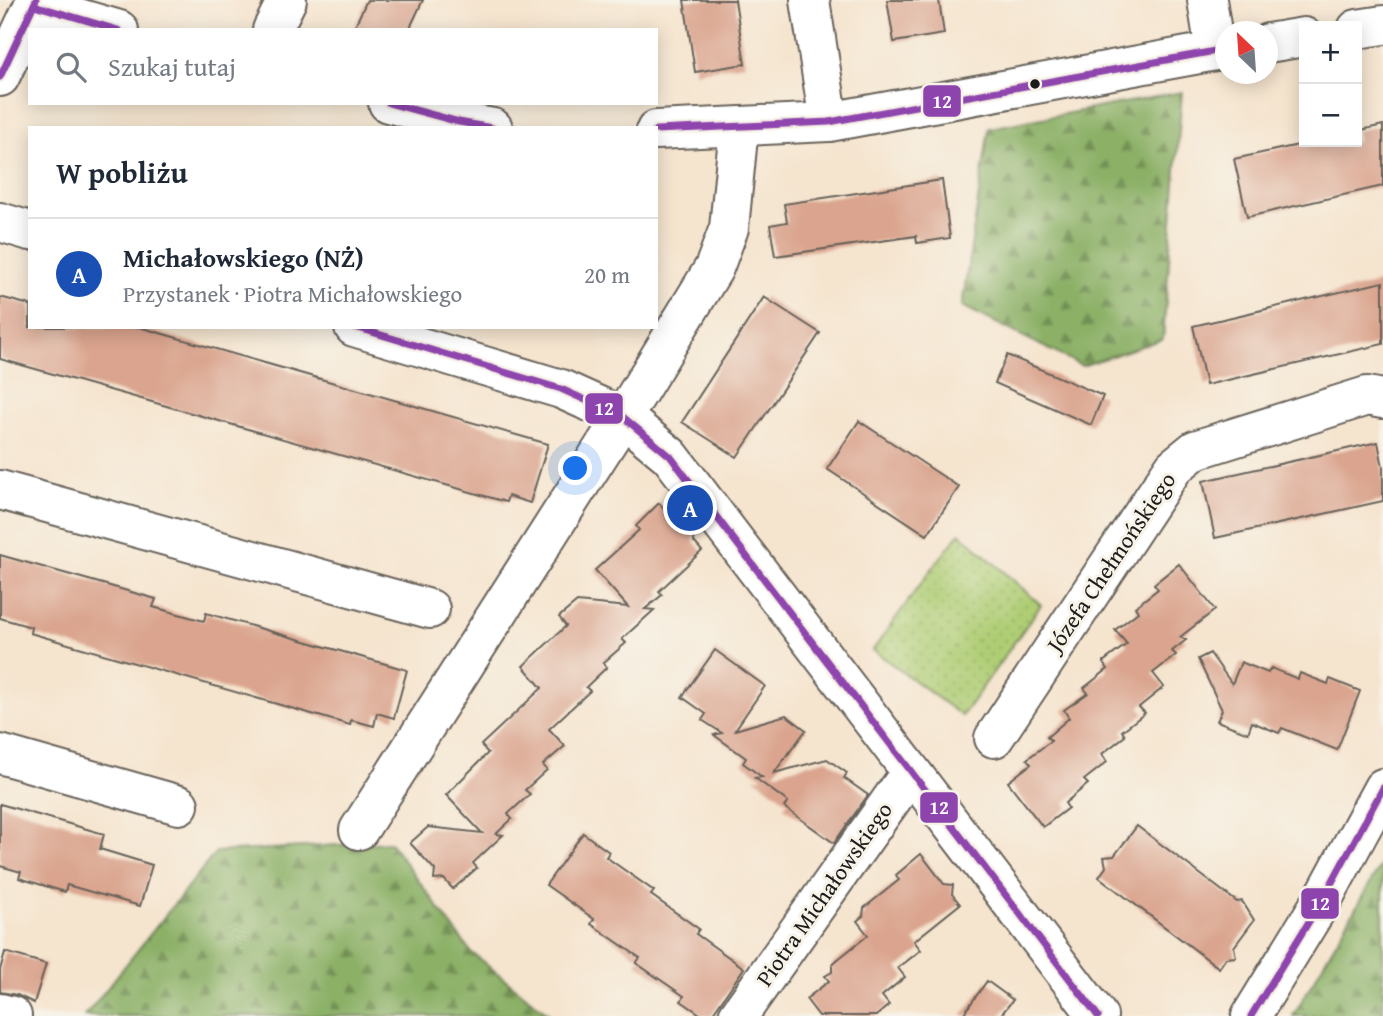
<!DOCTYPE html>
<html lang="pl">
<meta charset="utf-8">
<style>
:root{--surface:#fff;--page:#f6f6f7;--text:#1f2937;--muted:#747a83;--line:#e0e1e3;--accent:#b5179e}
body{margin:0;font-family:"Gentium Book Plus",serif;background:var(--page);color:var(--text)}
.controls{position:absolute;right:21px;top:21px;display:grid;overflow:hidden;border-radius:0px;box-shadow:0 4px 18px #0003}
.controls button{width:63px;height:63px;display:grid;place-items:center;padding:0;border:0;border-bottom:2px solid var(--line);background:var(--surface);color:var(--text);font:35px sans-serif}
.compass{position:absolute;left:1215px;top:21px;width:63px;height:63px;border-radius:50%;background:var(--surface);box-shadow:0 4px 18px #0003;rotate:335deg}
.you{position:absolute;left:576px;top:469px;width:24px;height:24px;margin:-18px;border:5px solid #fff;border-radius:50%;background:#1a73e8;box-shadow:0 0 0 10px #1a73e833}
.badge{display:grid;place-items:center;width:46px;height:46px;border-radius:50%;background:var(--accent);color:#fff;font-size:23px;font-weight:700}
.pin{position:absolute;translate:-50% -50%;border:4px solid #fff;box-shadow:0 2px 7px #0006}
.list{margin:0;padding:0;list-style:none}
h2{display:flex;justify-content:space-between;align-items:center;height:91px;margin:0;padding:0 28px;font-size:30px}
h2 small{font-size:23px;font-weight:400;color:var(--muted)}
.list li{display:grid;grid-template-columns:46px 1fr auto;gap:21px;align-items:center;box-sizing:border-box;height:112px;padding:0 28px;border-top:2px solid var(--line)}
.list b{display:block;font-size:26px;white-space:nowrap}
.list p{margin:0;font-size:23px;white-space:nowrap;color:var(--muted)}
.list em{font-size:23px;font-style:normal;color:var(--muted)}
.icon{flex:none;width:38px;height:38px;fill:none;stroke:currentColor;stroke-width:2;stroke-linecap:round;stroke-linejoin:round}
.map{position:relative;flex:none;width:1383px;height:1016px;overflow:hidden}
.search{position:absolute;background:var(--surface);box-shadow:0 4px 18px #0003;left:28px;top:28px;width:630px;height:77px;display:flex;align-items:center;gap:18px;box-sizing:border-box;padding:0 24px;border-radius:0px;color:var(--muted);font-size:26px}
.panel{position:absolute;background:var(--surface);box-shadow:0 4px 18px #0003;left:28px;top:126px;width:630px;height:203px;border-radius:0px}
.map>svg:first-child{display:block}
</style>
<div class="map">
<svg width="1383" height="1016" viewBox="0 0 1383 1016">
<defs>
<pattern id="grass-dots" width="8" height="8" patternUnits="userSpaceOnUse" patternTransform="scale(1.75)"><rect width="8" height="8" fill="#afcd74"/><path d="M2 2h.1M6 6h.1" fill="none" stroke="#96af64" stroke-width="1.8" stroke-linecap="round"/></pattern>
<pattern id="forest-firs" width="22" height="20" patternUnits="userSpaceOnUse" patternTransform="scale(1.75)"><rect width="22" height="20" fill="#8bb066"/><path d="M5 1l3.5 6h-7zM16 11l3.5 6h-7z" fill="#718e53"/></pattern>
</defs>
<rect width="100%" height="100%" fill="#f7f3e8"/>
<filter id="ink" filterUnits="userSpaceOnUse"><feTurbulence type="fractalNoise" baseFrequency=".0143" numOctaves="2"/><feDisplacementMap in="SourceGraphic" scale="14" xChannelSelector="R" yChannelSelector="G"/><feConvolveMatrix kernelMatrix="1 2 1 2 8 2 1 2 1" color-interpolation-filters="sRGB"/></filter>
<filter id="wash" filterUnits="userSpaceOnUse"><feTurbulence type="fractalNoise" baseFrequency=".00686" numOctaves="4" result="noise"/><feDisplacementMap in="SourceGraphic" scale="28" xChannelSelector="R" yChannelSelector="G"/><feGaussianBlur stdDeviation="1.57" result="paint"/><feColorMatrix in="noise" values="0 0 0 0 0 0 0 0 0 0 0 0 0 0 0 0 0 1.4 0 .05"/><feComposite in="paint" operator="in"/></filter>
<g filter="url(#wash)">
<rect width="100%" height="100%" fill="#f5e4ce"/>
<path fill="url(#grass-dots)" stroke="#667448" stroke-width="2" d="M960,533l81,72 -79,111 -89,-66 54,-75z"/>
<g fill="url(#forest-firs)" stroke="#546641" stroke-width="2">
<path d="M1182,92l-19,247 -81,27 -120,-60 27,-178z"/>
<path d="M390,842l81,110 80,64h-466l131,-164z"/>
<path d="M1383,861v155h-90z"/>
</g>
<g id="blocks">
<g fill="#daa48e">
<path d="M367,0h56l-14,30h-56z"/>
<path d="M684,0h51l10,64 -50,8z"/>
<path d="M887,0h52l5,34 -50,8z"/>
<path d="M1383,125v61l-136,31 -13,-58 78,-17h45v-11z"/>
<path d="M942,180l8,58 -33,5 -1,-7 -141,20 -5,-31 17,-3 -3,-18z"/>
<path d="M1383,282v62l-177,41 -13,-59z"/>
<path d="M0,297l30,8v22h109l409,117 -18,59 -22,-7 -2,6 -506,-143z"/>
<path d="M764,297l56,36 -83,124 -55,-35z"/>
<path d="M1007,355l96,41 -12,29 -96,-42z"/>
<path d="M859,421l100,66 -32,48 -100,-66z"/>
<path d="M1378,442l5,25v34l-168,37 -12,-57z"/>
<path d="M659,503l26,29h10l-1,10 8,9 -43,40 3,4 -17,14 9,1 -32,29 4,4 -23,20 4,4 -21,20 4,4 -41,38 16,17 -22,19 4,5 -22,20 5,4 -22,20 4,5 -16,15 7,1 -30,28 4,5 -24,21 -9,-10 -10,1 1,-10 -25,-27 18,-16 54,6 -36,-38 42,-42 -7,-8 61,-57 -19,-22 43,-40 -7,-9 18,-15 51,5 -33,-37 44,-40 -3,-4z"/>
<path d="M0,555l156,44 -3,8 51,14 2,-8 201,57 -13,48 -17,-5 -3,13 -23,-6 -1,5 -320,-92 1,-6 -31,-9z"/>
<path d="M1179,564l36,46 -35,27 6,3 -14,11 4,4 -23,18 11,14 -25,20 6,6 -23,18 3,5 -23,18 5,8 -23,18 4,4 -23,19 3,5 -25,19 -35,-45 23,-18 -4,-5 24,-18 -4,-4 22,-19 -5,-8 24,-17 -4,-5 24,-19 -5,-7 24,-18 -12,-14 23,-18 -3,-5 23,-18 -4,-5z"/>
<path d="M715,650l50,36 -30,44 51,-15 20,15 -32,43 53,-14 20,14 -3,5 24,17 -34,48 -50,-36 4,-5 -33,-24 7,-1 -19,-14 3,-5 -32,-23 8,-2 -20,-13 4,-6 -24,-17z"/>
<path d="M1210,653l22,31 9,-22 27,11 3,-5 27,11 2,-6 28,11 2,-5 30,12 -23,59 -55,-22 -3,5 -27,-11 -4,11 -31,-12 5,-11 -24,-51z"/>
<path d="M0,804l104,30 -4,15 52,16 -12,41 -73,-21 -2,7 -46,-14 2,-6 -21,-6z"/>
<path d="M1137,826l100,76 5,-1 12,19 -20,27 2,10 -10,1 -7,10 -120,-91 7,-10 -2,-10 10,-1z"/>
<path d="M583,833l26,19 -3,5 48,34 -3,4 48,34 -3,5 48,34 -33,48h-8l-22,-15 3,-5 -48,-33 4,-5 -49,-34 3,-5 -48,-34z"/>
<path d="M921,854l23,30 9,1 -1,9 8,10 -46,37 7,9 -23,18 7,9 -23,19 7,9 -13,11h-57l-13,-17 23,-18 -4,-5 7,-4v-8l36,-29 -11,-14 6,-5 1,-8 35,-28 -3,-5z"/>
<path d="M5,952l41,12 -12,39 -17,-8 -17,-3v-22z"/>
<path d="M987,981l26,19 -13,16h-38z"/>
</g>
</g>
</g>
<g filter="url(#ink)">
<use href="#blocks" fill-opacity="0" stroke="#68625a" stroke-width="2"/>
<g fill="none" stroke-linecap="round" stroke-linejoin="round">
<g stroke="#68625a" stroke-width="42">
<g id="minor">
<path d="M810,0l19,122"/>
<path d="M1207,0l8,51"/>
<path d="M34,5l85,25"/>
<path d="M1357,29l26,-4"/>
<path d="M272,30l15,-30"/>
<path d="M1268,43l36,-6"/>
<path d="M0,77l36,-77"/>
<path d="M388,103l71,19 34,6"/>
<path d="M656,130l173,-8 397,-73"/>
<path d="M0,222l30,9"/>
<path d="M354,327l207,62 62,28 47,39 428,560"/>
<path d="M0,490l430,119"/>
<path d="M994,738l180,-271 21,-17 172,-54 16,3"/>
<path d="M0,754l179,51"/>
<path d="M359,830l264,-413 91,-149 15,-40 10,-101"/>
<path d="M0,1013l12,3"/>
<path d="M738,1016l173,-244"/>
<path d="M1251,1016l73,-119 59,-109"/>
</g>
</g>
<use href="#minor" stroke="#fff" stroke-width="38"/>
<g stroke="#f7f3e8" stroke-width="12">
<g id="bus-1">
<path d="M34,5l84,25"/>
<path d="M0,77l36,-77"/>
<path d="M389,103l70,19 33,6"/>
<path d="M656,130l173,-8 397,-73"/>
<path d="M355,327l206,62 62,28 47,39 428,560"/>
<path d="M1251,1016l73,-119 59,-109"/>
</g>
</g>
<use href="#bus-1" stroke="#8e44ad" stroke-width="7"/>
</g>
</g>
<circle fill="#1c1c1c" stroke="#f7f3e8" stroke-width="2.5" cx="1035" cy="84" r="6"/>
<g text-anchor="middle" stroke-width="6" stroke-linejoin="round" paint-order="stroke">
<g font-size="23" fill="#1c1c1c" stroke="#f7f3e8">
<text transform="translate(1111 562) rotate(-56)" y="8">Józefa Chełmońskiego</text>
<text transform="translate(824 894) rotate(-55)" y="8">Piotra Michałowskiego</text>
</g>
</g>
<g stroke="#f7f3e8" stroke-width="2.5">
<rect x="922" y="84" width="40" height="34" rx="7" fill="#8e44ad"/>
<rect x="584" y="392" width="40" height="33" rx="7" fill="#8e44ad"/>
<rect x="919" y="791" width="40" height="33" rx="7" fill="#8e44ad"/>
<rect x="1300" y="887" width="40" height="33" rx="7" fill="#8e44ad"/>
</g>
<g font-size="19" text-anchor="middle" font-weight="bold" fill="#fff">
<text x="942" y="108">12</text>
<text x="604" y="415">12</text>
<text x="939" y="814">12</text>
<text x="1320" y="910">12</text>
</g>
</svg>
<div class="controls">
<button>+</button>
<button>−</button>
</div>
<svg class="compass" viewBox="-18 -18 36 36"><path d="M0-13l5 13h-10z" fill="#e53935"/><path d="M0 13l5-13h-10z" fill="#747a83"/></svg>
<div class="you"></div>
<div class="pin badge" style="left:690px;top:508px;background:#1a4fb4">A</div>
<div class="search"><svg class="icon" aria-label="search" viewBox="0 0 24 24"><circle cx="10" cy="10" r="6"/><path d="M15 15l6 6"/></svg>Szukaj tutaj</div>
<section class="panel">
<h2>W pobliżu<small></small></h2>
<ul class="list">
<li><span class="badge" style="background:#1a4fb4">A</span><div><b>Michałowskiego (NŻ)</b><p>Przystanek · Piotra Michałowskiego</p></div><em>20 m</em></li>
</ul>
</section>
</div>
